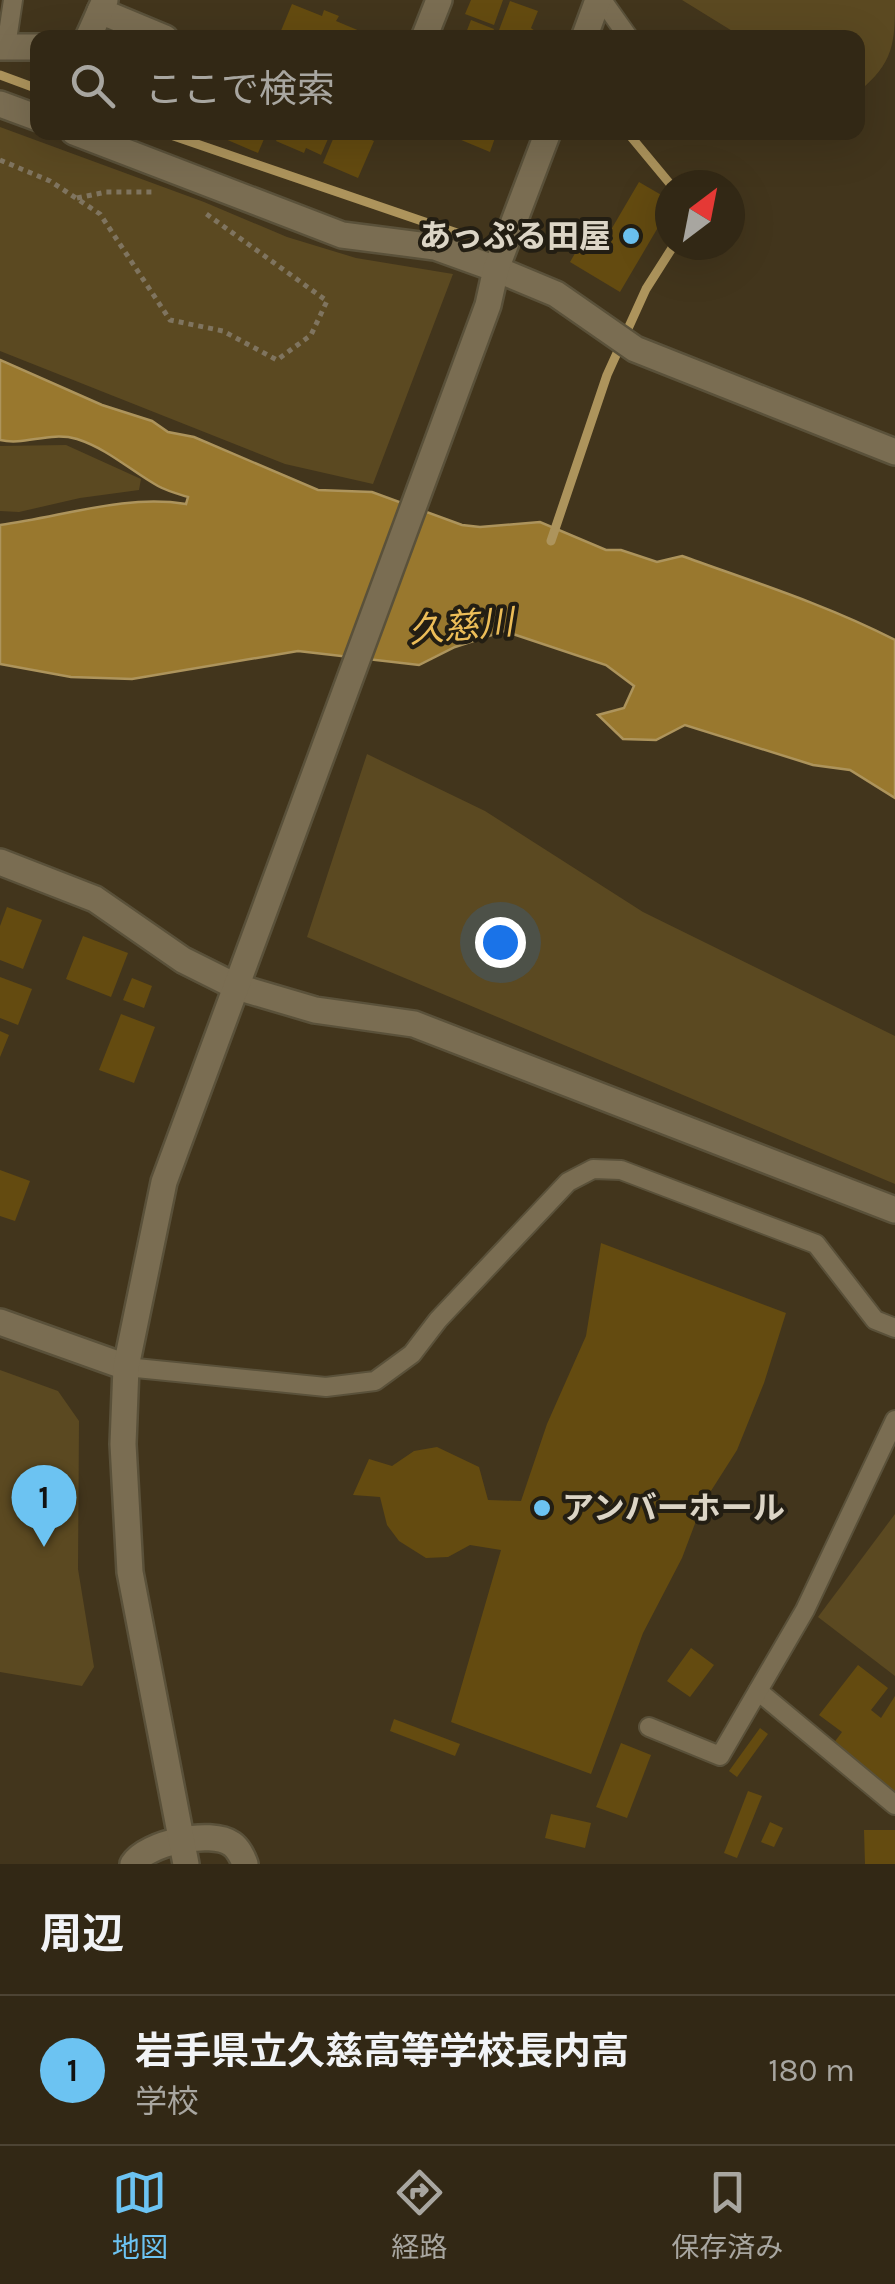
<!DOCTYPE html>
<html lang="ja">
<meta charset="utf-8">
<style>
:root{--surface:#322815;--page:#3d3422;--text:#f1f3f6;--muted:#a8a6a0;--line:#4d4434;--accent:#6cc3f2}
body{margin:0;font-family:Karla,"Noto Sans JP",sans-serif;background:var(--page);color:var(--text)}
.compass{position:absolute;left:655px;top:170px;width:90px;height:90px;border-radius:50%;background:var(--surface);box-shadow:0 10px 40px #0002;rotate:32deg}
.you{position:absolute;left:500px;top:942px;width:35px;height:35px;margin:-25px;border:8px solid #fff;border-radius:50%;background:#1a73e8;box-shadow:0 0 0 15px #1a73e833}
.badge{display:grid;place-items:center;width:65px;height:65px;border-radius:50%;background:var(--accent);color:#111;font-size:32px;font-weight:700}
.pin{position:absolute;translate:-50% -82px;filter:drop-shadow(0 2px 5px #0008)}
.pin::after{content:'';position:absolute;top:52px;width:35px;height:30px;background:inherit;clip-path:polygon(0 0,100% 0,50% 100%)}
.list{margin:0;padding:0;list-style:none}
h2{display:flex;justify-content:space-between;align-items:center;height:130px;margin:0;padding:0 40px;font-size:42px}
h2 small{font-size:32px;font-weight:400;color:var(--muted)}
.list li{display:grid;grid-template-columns:65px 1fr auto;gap:30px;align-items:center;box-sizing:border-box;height:150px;padding:0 40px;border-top:2px solid var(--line)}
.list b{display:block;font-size:38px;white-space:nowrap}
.list p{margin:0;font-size:32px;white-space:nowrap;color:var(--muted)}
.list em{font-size:32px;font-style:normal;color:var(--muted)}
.icon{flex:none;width:55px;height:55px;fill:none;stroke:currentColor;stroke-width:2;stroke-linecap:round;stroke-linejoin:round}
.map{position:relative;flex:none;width:895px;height:1864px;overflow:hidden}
.search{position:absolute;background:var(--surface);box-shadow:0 10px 40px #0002;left:30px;right:30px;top:30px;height:110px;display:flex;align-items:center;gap:25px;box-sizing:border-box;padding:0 35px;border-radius:20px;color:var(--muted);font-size:38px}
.sheet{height:280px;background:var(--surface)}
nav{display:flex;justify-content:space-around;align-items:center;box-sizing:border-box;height:140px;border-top:2px solid var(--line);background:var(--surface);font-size:28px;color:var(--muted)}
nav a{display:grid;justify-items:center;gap:5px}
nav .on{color:var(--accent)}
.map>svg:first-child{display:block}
</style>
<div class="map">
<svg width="895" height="1864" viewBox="0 0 895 1864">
<rect width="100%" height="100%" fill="#42351c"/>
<g fill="#5b4921">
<path d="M682,0h213c0,43 -1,63 -37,92v-54l-116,-1z"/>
<path d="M0,127l204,75 83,35 69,21 97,16 -80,210 -88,-20 -285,-113z"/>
<path d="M66,445l75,34 -2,11 -59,8 -61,14 -19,-1v-65z"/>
<path d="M367,754l118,57 158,101 252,124v148l-588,-247z"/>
<path d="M0,1370l58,21 21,30 -1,148 16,98 -12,19 -82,-14z"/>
<path d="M895,1514v162l-77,-59z"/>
</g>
<path fill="#99782e" stroke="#ad945c" stroke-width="2.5" d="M0,360l102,45 50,16 16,11 26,5 124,53 54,2 90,33 18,2 60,-5 66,28h15l36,12 25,-6c72,26 145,49 213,84v158l-45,-28 -37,-5 -128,-40 -29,15 -33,-1 -25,-24 26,-7 10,-22 -28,-21 -102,-34 -49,16 -36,18 -121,-14 -166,28 -61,-2 -71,-13v-139c62,-8 124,-31 186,-21l2,-7c-10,-3 -21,-6 -30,-11 -27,-15 -50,-37 -81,-47 -28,-8 -52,7 -77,1z"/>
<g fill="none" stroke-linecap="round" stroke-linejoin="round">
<g stroke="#ad945c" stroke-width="9">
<path d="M0,75l38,14"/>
<path d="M162,132l298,102"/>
<path d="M627,132l44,53"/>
<path d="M551,541l56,-166 39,-86 28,-44"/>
</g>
</g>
<g fill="#644b10">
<path d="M471,0h32l-9,25 -29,-11z"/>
<path d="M510,1l28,10 -7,17 4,3 -3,7h-36z"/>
<path d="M292,4l30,12 2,-6 15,6 -3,5 31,13 -1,4h-88z"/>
<path d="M471,20l23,9 -4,9h-26z"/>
<path d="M209,132h58l-9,21z"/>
<path d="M280,132h51l-10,23 -15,-7 -2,5 -28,-12z"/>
<path d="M336,132h16l22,9 -16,37 -35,-15z"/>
<path d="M442,132h55l-7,20z"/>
<path d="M639,182l31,18v7l-50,85 -50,-30 18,-31 17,9z"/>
<path d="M7,907l35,13 -19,49 -23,-9v-34z"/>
<path d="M83,936l45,17 -17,44 -45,-18z"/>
<path d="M0,977l32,12 -14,36 -18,-7z"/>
<path d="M132,978l20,8 -8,22 -21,-8z"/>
<path d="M121,1014l34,13 -21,56 -35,-13z"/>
<path d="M0,1031l9,4 -9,22z"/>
<path d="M0,1170l30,11 -15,40 -15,-5z"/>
<path d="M601,1243l185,70 -22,70 -27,67 -35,55 -20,53 -39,75 -52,141 -140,-52 50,-172 -31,-5 -22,12 -22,1 -27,-17 -12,-16 -7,-28 -27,-2 16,-36 23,7 22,-15 23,-4 42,20 9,33 33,1 26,-77 39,-88z"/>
<path d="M691,1648l23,17 -24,32 -23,-16z"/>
<path d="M858,1665l30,23 -17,22 10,8 14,-22v96l-62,-48 9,-12 -23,-17z"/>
<path d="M394,1719l66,25 -5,12 -65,-25z"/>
<path d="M760,1728l8,6 -31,43 -8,-6z"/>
<path d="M621,1743l30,12 -24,63 -31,-11z"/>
<path d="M748,1791l14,5 -25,62 -13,-5z"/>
<path d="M551,1814l40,9 -6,25 -40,-10z"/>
<path d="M770,1822l13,6 -9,19 -13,-5z"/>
<path d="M864,1830h31v34h-30z"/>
</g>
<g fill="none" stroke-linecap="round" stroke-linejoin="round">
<g stroke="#5a513a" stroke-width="22">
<g id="service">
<path d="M602,0l27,38"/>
<path d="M6,47l7,-47"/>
<path d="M126,1367l200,20 49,-6 37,-27 26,-34 130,-138 25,-13 28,1 195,74 59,76 20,8"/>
<path d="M758,1691l137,114"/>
<path d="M649,1727l71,29 85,-146 90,-190"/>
</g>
</g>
<g stroke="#5a513a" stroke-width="30">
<g id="minor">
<path d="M100,11l65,27"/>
<path d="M88,38l17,-38"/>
<path d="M424,38l15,-38"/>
<path d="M0,47h38"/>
<path d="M0,104l38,14"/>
<path d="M74,132l268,103 93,12 61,22 60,25 79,55 260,103"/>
<path d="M0,862l95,37 88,61 54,27 78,23 99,14 481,186"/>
<path d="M133,1864c13,-21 78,-35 99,-20 6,4 11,14 13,20"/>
</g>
</g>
<g stroke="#5a513a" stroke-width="30">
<g id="tertiary">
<path d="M584,38l14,-38"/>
<path d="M0,1322l126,45"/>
<path d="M186,1864l-56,-292 -7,-128 3,-77 38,-185 324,-877 8,-36 52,-137"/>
</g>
</g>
<g stroke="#7f745f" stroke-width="5" stroke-dasharray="5 5" stroke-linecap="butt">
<path d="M0,160l50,21 50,33 70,106 53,11 54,29 34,-25 16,-34 -122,-88"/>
<path d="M77,198l29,-6h47"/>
</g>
<use href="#service" stroke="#7a6d52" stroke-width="18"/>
<use href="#minor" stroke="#7a6d52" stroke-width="25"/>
<use href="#tertiary" stroke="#7a6d52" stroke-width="25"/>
</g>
<g fill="#6cc3f2" stroke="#231e13" stroke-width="4">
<circle cx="631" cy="236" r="10"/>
<circle cx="542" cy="1508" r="10"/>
</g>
<g text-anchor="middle" stroke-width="8" stroke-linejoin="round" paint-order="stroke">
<g font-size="32" font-weight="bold" fill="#dcd5c6" stroke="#231e13" text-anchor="end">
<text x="611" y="247">あっぷる田屋</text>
<text x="562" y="1519" text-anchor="start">アンバーホール</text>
</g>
<g font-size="35" font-style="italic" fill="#ecbd58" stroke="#231e13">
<text transform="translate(461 626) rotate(-5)" y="12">久慈川</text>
</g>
</g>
</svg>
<svg class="compass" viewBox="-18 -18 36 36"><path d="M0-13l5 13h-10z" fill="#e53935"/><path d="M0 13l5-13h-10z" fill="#a8a6a0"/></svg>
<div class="you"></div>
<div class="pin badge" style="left:44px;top:1547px">1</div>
<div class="search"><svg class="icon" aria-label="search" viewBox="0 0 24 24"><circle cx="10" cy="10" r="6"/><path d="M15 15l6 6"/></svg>ここで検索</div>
</div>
<section class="sheet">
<h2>周辺<small></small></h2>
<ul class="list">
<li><span class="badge">1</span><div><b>岩手県立久慈高等学校長内高</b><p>学校</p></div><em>180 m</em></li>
</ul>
</section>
<nav>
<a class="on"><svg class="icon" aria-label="map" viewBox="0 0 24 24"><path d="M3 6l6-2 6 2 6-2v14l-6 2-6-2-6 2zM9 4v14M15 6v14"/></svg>地図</a>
<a><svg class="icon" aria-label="directions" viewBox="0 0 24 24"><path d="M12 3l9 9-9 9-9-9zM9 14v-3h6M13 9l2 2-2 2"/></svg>経路</a>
<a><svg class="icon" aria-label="saved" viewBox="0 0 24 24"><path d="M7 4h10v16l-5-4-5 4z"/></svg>保存済み</a>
</nav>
